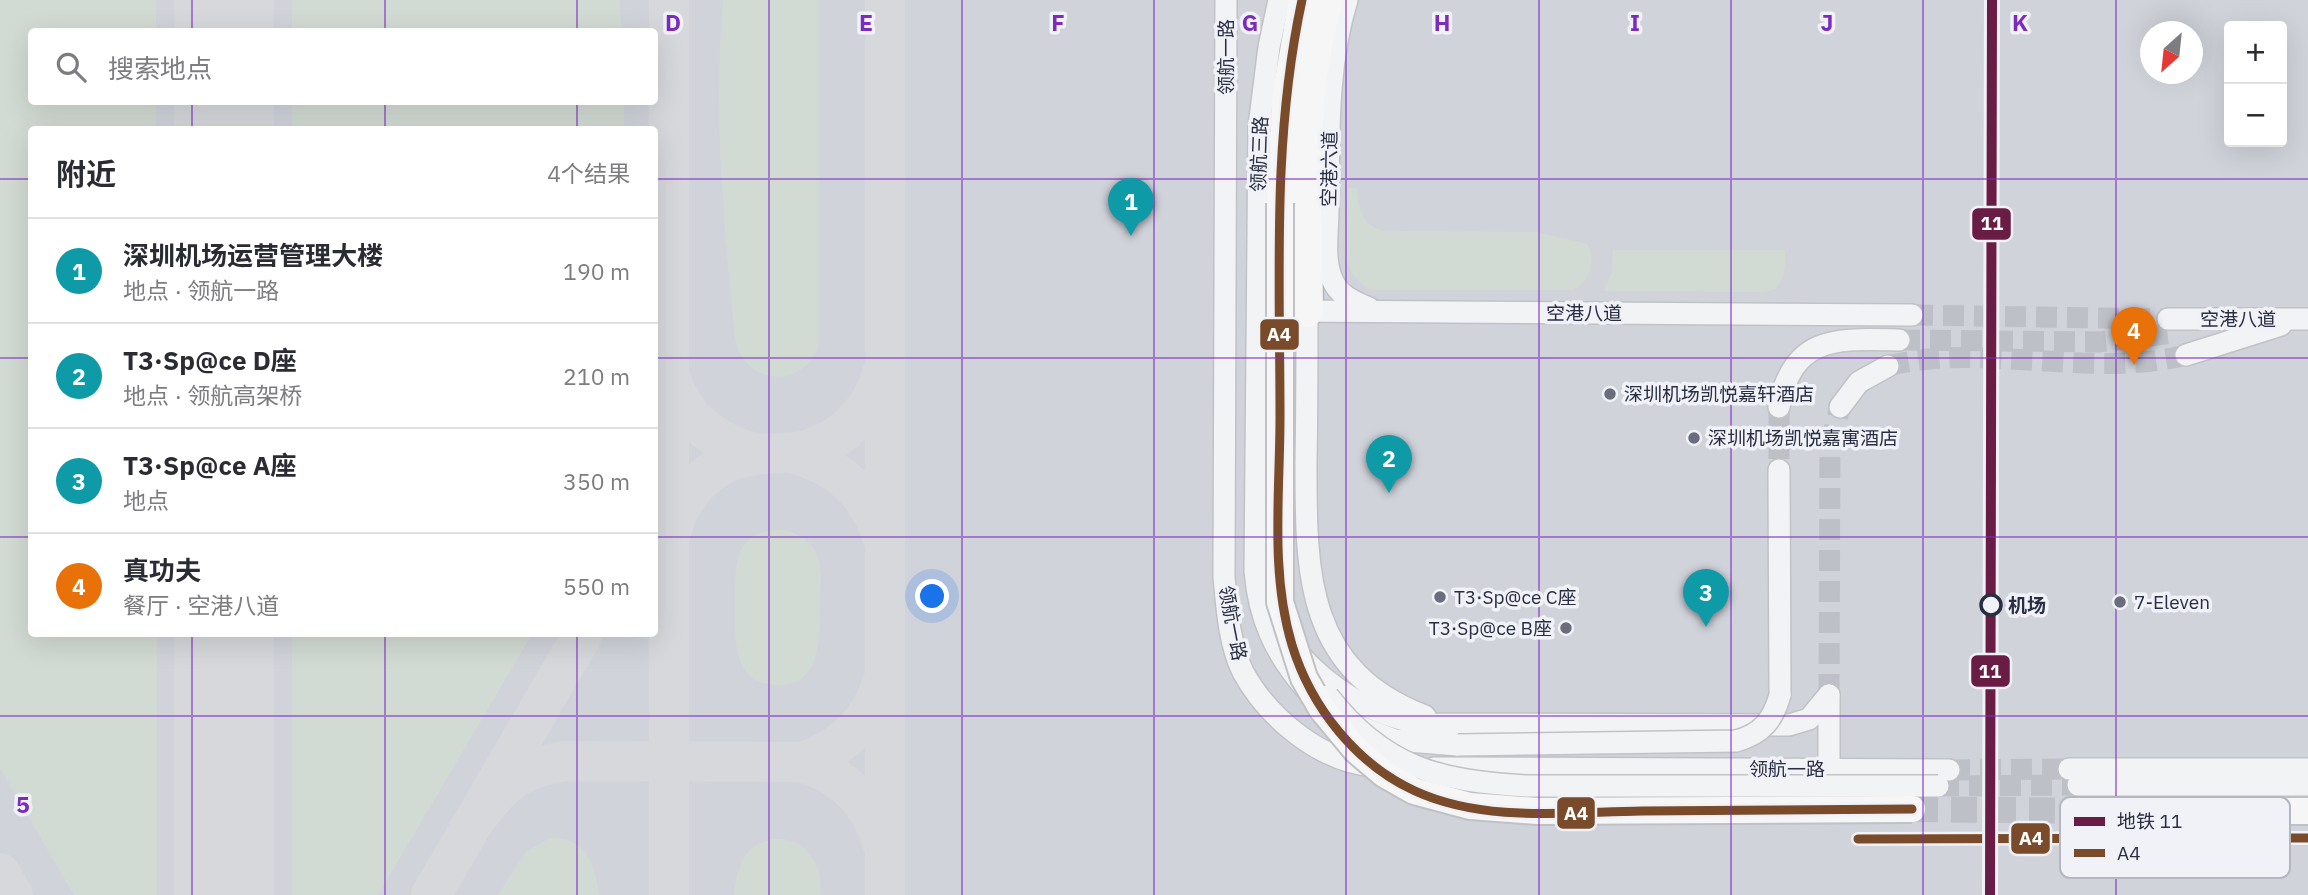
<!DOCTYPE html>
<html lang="zh">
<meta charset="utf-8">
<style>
:root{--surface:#fff;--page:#f2f2f3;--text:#2b2b33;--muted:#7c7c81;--line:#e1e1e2;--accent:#111827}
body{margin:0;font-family:"IBM Plex Sans","Noto Sans SC",sans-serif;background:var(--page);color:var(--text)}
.controls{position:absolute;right:21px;top:21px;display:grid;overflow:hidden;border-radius:7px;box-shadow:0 7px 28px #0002}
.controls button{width:63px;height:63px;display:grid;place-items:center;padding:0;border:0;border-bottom:2px solid var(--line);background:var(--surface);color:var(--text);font:35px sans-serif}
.compass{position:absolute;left:2140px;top:21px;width:63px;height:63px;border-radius:50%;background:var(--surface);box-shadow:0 7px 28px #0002;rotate:207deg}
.you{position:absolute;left:933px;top:597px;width:24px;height:24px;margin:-18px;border:5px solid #fff;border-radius:50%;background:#1a73e8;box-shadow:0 0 0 10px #1a73e833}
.badge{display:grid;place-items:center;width:46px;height:46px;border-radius:50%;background:var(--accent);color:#fff;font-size:23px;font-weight:700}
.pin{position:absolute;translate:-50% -58px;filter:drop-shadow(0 2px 4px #0008)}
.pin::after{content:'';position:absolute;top:37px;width:24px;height:21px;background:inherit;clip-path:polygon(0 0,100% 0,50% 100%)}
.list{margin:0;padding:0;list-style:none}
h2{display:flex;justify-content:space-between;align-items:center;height:91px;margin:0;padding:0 28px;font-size:30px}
h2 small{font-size:23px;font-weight:400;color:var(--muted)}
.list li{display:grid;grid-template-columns:46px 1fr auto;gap:21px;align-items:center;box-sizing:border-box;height:105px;padding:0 28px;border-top:2px solid var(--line)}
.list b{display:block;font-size:26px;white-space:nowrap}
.list p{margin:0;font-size:23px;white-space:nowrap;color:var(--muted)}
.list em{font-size:23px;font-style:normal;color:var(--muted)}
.icon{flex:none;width:38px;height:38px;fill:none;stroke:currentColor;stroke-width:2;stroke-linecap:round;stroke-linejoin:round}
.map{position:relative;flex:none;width:2308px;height:895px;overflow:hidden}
.search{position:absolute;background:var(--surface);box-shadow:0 7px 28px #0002;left:28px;top:28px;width:630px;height:77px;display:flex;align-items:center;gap:18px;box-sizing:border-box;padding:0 24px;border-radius:7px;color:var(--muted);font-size:26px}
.panel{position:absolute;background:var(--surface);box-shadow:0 7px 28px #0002;left:28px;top:126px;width:630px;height:511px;border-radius:7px}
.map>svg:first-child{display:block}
</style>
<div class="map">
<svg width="2308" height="895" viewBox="0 0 2308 895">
<rect width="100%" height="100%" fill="#e3e4e8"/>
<path fill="#d1d3db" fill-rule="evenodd" d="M0,0h2308v895h-2308zM2229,26h53v116h-53zM32,32h622v70h-622zM2150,32h42v42h-42zM32,130h622v504h-622z"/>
<g fill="#d2dbd3">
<path d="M0,0h156v31l-124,1v70h124v27l-124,1v504h125v261h-83l-74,-127z"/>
<path d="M292,0h327l3,31h-330z"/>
<path d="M723,0h96v344c-14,46 -75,42 -84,-5 -11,-114 -22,-225 -12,-339z"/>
<rect x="292" y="102" width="332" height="27"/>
<path d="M1348,188h9c1,22 4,35 25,43l155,1 50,12c10,18 3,38 -15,46h-198c-40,-12 -27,-69 -26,-102z"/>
<path d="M1613,250h172c0,16 0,26 -9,39l-13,3 -159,-1 8,-19z"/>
<path d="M783,530c14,3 27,10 33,24 7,15 4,33 4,48 -1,32 4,84 -43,83 -45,-1 -42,-45 -42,-78 0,-37 -3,-79 48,-77z"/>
<path d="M292,634h240l-154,261h-86z"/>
<path d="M550,838c37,-1 44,26 49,57h-101l29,-44z"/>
<path d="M783,839c30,6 38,29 38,56h-87c3,-31 13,-57 49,-56z"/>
</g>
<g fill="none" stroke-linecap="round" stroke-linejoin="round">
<g stroke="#d7d8dc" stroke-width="40">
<path d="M670,377c14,44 47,68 91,77"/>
<path d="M791,453c45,12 76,37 91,83"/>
<path d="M672,530c9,-36 38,-67 76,-74 19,-4 39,-1 58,-6 38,-10 65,-39 76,-76"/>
<path d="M802,762c40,13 69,39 80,81"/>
<path d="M470,827c29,-40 44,-57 94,-66l238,1c39,-13 68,-39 80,-79"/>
<path d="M0,873l13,22"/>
<path d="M431,895l152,-261"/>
<path d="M669,895v-895"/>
<path d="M885,895v-895"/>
</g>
<g stroke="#d7d8dc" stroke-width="100">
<path d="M224,32v-32"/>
<path d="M224,130v-28"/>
<path d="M224,895v-261"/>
</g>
<g stroke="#bec0c7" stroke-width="21" stroke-dasharray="21 10" stroke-linecap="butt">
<path d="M1912,315l256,4"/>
<path d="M1899,340l199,2 77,-9"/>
<path d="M1888,366c95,-24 203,13 298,-11"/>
<path d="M1779,407v63"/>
<path d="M1829,695l1,-250 10,-38"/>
<path d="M1949,770l120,-1"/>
<path d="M1938,786l140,-1"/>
</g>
<path stroke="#bec0c7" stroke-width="26" stroke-dasharray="26 13" stroke-linecap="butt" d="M1912,809l187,2"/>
<g stroke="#c1c2c6" stroke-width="24">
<g id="minor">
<path d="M1226,0l-2,577c3,31 5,67 19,95 25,46 78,90 131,94"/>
<path d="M1279,0l-10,47 -10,79 -4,445c4,48 20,82 51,118"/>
<path d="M1347,0c-21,68 -18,139 -19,210 0,21 -5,49 4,69 6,16 22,23 37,29"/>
<path d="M1294,311l618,4"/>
<path d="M1307,311c0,50 0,100 -1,150 0,110 -2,209 119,255"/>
<path d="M2168,319h140"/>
<path d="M2186,355l95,-30"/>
<path d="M1779,407c14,-73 59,-68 120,-67"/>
<path d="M1840,407l19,-25 29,-16"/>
<path d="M1779,470l1,225"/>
<path d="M1296,651c35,40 76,65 129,73l364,1 20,-6 20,-24"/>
<path d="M1829,695v74"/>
<path d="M1358,726l37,14 63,5"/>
<path d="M1434,768l515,2"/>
<path d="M2069,769h239"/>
<path d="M2078,785h230"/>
</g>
</g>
<g stroke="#bfc1c6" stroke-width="30">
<g id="major">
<path d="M1280,203l5,-105 17,-98"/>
<path d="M2099,811h209"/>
</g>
</g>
<g stroke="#b5b7bd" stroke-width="35">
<path id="highway" d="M1307,311c-1,-103 -10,-211 20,-311"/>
</g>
<use href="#minor" stroke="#f2f3f5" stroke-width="21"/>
<use href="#major" stroke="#f6f6f7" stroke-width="26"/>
<use href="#highway" stroke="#f6f6f7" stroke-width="32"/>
<g stroke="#c1c2c6" stroke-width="24" stroke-linecap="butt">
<g id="minor-bridge">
<path d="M1328,696c56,72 111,85 198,90h412"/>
<path d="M1458,745l278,-4c26,-7 37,-21 44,-46"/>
</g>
</g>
<g stroke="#bfc1c6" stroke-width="30" stroke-linecap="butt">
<path id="major-bridge" d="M1280,203v399l24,76 18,31 34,41 28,24 30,17 56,15 67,5 375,-2"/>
</g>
<use href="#minor-bridge" stroke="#f2f3f5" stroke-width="21"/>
<use href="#major-bridge" stroke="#f6f6f7" stroke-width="26"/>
<g stroke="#f0f2f7" stroke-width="14">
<g id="bus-1">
<path d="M1302,0c-30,139 -22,276 -22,417 0,76 -10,155 12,228 19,62 64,119 123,146 70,32 152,21 227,20 90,-1 180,-1 270,-2"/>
<path d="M1858,839l450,-1"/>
</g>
</g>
<use href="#bus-1" stroke="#7a4b2a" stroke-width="9"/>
<g stroke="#f0f2f7" stroke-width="16">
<path id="metro-1" d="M1990,895l2,-895"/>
</g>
<use href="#metro-1" stroke="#6a1d44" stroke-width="10"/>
</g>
<path fill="none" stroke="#7b2cbf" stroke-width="2" stroke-opacity="0.55" d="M192,0v32M385,0v32M577,0v32M769,0v895M962,0v895M1154,0v895M1346,0v895M1539,0v895M1731,0v895M1923,0v895M2116,0v895M192,102v28M385,102v28M577,102v28M0,179h32M654,179h1654M0,358h32M654,358h1654M0,537h32M654,537h1654M192,634v261M385,634v261M577,634v261M0,716h2308"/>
<g fill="#6a6e7c" stroke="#f0f2f7" stroke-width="2.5">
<circle cx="1610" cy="394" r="7"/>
<circle cx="1694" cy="438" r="7"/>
<circle cx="1440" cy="597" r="7"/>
<circle cx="2120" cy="602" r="7"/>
<circle cx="1566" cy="628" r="7"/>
</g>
<circle fill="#f0f2f7" stroke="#292e42" stroke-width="3.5" cx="1991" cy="605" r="10"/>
<g text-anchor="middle" stroke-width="7" stroke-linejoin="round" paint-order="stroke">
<g font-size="19" fill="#292e42" stroke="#f0f2f7">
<text transform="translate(1226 57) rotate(-90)" y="7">领航一路</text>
<text transform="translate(1259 154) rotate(-88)" y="7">领航三路</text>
<text transform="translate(1329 169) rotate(-89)" y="7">空港六道</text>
<text x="1584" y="320">空港八道</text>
<text x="2238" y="326">空港八道</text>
<text transform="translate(1233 623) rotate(79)" y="7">领航一路</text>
<text x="1787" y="776">领航一路</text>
</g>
<g font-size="19" fill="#292e42" stroke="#f0f2f7" text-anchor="start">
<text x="1624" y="401">深圳机场凯悦嘉轩酒店</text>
<text x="1708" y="445">深圳机场凯悦嘉寓酒店</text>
<text x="1454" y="604">T3·Sp@ce C座</text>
<text x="2134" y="609">7-Eleven</text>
<text x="1552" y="635" text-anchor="end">T3·Sp@ce B座</text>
</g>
<g font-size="19" font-weight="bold" fill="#292e42" stroke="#f0f2f7" text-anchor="start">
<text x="2008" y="612">机场</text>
</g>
</g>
<rect x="2060" y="797" width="230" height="81" rx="10" fill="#f0f2f7" stroke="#b4b7c1" stroke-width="2"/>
<rect x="2074" y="817" width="31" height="9" fill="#6a1d44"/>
<rect x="2074" y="849" width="31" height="8" fill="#7a4b2a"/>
<g font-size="19" fill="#292e42">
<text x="2117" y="828">地铁 11</text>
<text x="2117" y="860">A4</text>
</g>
<g font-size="23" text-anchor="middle" font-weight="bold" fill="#7b2cbf" stroke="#f0f2f7" stroke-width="7" stroke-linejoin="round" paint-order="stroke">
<text x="673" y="31">D</text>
<text x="866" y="31">E</text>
<text x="1058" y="31">F</text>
<text x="1250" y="31">G</text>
<text x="1442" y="31">H</text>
<text x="1635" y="31">I</text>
<text x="1827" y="31">J</text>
<text x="2020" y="31">K</text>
<text x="23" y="813">5</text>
</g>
<g stroke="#f0f2f7" stroke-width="2.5">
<rect x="1971" y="207" width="41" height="34" rx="7" fill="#6a1d44"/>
<rect x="1259" y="318" width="41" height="33" rx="7" fill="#7a4b2a"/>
<rect x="1970" y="654" width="41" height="34" rx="7" fill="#6a1d44"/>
<rect x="1556" y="796" width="40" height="34" rx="7" fill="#7a4b2a"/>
<rect x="2010" y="822" width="41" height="33" rx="7" fill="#7a4b2a"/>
</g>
<g font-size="19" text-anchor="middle" font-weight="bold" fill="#fff">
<text x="1992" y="230">11</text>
<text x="1279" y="341">A4</text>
<text x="1990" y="678">11</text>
<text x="1576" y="820">A4</text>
<text x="2031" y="845">A4</text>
</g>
</svg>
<div class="controls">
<button>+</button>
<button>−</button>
</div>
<svg class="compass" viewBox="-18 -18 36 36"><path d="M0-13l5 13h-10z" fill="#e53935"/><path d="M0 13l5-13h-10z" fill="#7c7c81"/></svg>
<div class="you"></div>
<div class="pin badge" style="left:1131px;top:236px;background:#0f9aa8">1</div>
<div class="pin badge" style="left:1389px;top:493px;background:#0f9aa8">2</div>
<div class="pin badge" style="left:1706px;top:627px;background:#0f9aa8">3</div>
<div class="pin badge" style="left:2134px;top:365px;background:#e8710a">4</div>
<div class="search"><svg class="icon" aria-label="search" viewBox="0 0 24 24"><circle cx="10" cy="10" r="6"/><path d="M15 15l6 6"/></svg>搜索地点</div>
<section class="panel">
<h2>附近<small>4个结果</small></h2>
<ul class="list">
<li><span class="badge" style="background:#0f9aa8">1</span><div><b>深圳机场运营管理大楼</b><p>地点 · 领航一路</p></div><em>190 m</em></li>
<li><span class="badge" style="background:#0f9aa8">2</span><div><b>T3·Sp@ce D座</b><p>地点 · 领航高架桥</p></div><em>210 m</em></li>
<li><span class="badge" style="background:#0f9aa8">3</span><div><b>T3·Sp@ce A座</b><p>地点</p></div><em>350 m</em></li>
<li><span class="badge" style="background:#e8710a">4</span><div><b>真功夫</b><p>餐厅 · 空港八道</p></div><em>550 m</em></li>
</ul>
</section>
</div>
